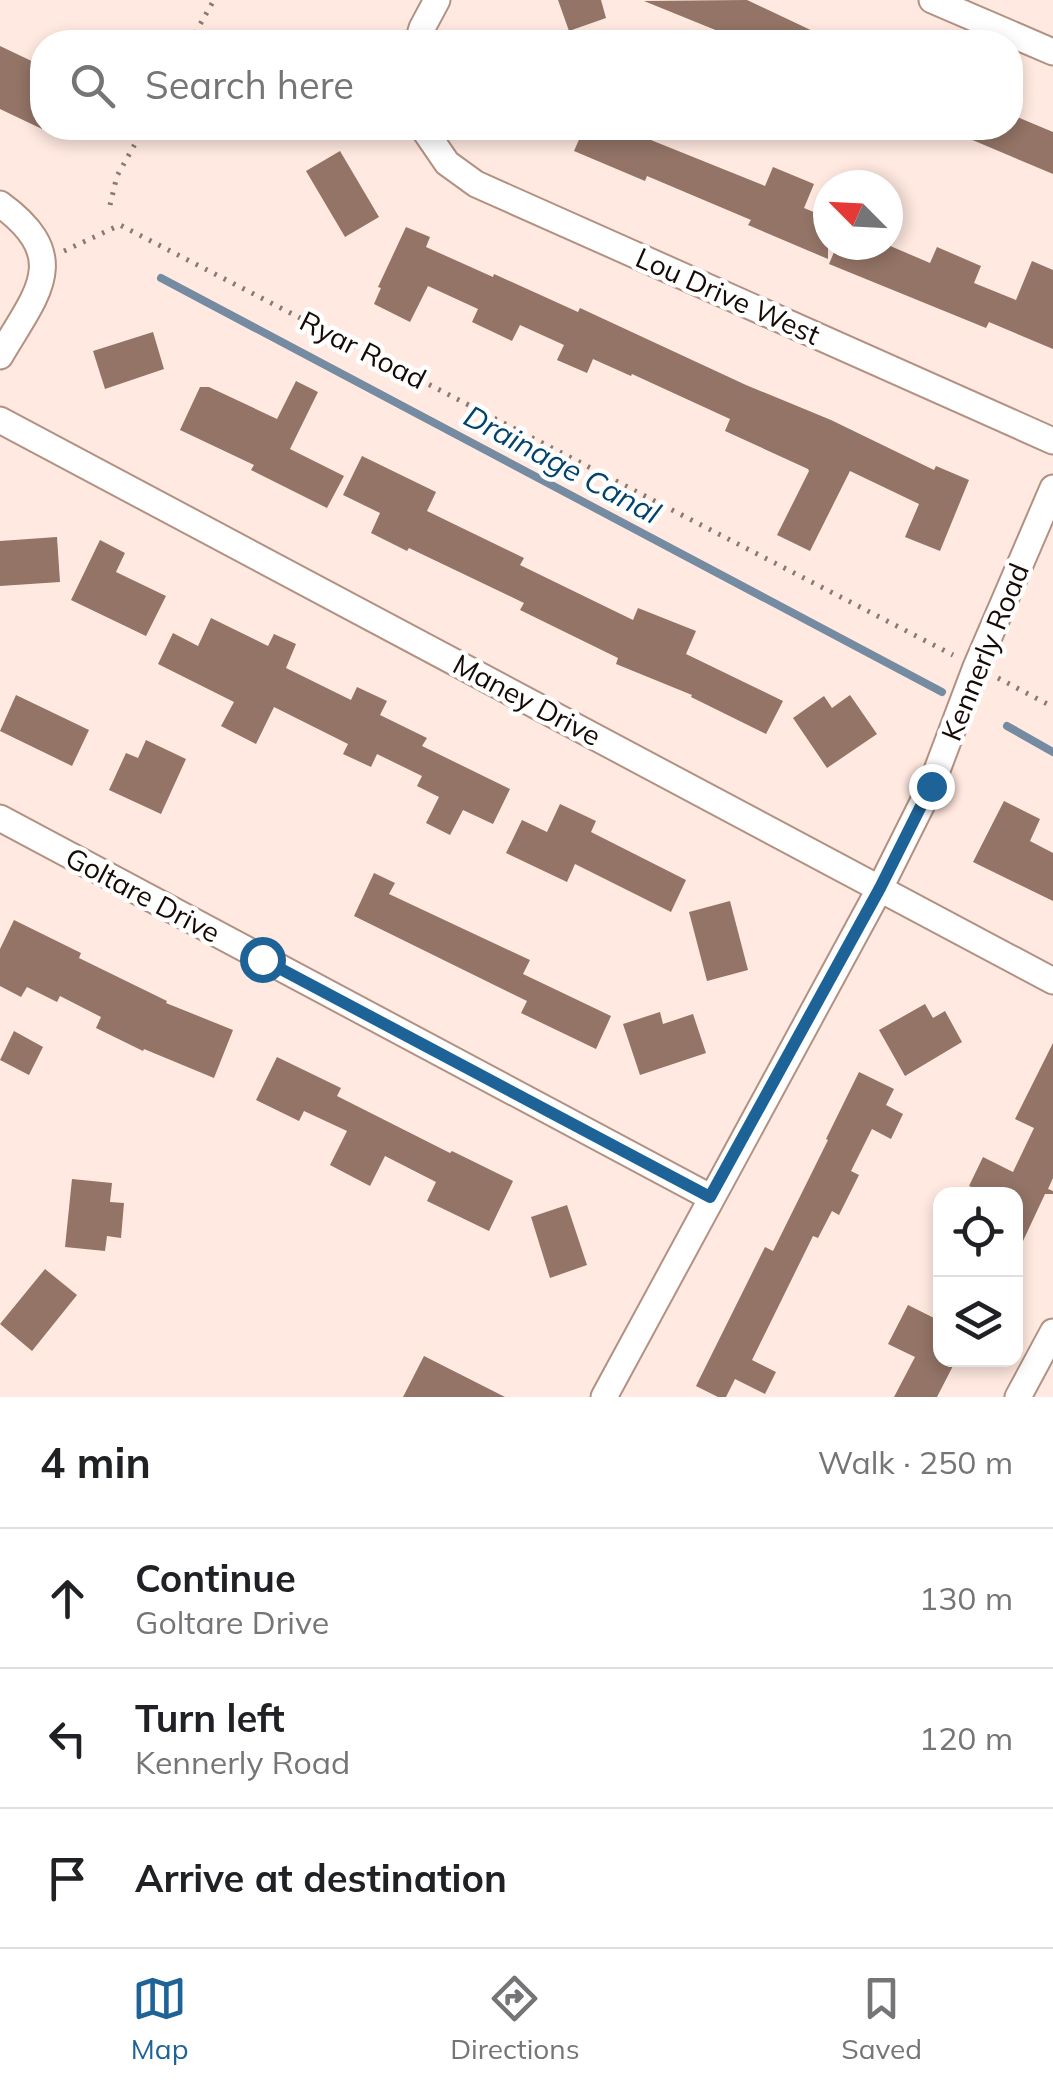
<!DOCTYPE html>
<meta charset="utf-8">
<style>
:root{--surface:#fff;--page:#f2f2f2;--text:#202124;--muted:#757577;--line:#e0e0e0;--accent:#1e6398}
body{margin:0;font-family:Mulish,sans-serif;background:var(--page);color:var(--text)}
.controls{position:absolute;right:30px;bottom:30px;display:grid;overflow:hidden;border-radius:20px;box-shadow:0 5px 15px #0003}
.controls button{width:90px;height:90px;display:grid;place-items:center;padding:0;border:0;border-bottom:2px solid var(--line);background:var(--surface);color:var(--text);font:50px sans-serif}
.compass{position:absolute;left:813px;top:170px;width:90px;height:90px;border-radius:50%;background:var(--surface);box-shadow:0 5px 15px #0003;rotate:294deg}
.stop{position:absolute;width:30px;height:30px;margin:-22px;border:8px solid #1e6398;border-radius:50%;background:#fff}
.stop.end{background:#1e6398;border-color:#fff;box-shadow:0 2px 10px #0008}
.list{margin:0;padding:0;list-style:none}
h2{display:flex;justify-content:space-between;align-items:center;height:130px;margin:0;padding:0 40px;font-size:42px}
h2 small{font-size:32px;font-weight:400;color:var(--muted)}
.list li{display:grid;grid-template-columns:65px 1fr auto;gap:30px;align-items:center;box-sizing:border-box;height:140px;padding:0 40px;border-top:2px solid var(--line)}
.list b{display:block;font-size:38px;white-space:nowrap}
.list p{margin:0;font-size:32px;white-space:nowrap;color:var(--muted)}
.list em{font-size:32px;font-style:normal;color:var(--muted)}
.icon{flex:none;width:55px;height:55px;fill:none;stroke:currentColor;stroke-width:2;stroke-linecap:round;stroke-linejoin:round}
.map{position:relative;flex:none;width:1053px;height:1397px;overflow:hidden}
.search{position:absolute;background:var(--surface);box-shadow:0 5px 15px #0003;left:30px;right:30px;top:30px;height:110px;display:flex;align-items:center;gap:25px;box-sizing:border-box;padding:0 35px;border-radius:40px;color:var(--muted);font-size:38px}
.sheet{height:550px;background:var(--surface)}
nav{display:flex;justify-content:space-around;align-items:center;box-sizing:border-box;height:140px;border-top:2px solid var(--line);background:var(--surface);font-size:28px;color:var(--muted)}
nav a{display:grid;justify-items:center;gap:5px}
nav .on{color:var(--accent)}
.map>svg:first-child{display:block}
</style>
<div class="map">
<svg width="1053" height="1397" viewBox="0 0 1053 1397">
<rect width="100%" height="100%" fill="#ffe9e0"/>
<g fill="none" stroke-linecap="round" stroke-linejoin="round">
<g stroke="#748ba1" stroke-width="8">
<path d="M161,278l781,414"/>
<path d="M1007,726l46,26"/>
</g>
</g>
<g fill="#937466">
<path d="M558,0h43l5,18 -37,13z"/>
<path d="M747,0l89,42h-91l-101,-41z"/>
<path d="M0,46l42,20v63l-42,-20z"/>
<path d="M1010,114l43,18v42l-109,-46h66z"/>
<path d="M584,128h37l144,58 8,-19 41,17 -10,24 24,10v41l-80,-34 3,-5 -104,-44 -2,5 -71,-30z"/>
<path d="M340,151l39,66 -34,20 -39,-66z"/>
<path d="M406,227l24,10 -4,10 67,30 1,-3 84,38 2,-4 166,77 85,35 103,50 2,-4 33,14 -29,71 -35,-14 14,-33 -69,-33 -40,80 -33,-16 32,-64 -1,-2 -83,-38 5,-12 -98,-45 -1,2 -38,-17 -6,14 -30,-13 7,-15 -44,-20 -8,16 -40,-19 6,-13 -50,-23 -18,36 -36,-18 7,-16 -3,-1z"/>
<path d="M837,245h51l42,18 7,-16 44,19 -7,17 42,17 16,-39 21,9v79l-64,-27 -3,6 -157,-64z"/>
<path d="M153,332l11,37 -59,20 -12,-38z"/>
<path d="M296,381l22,11 -28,57 54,27 -17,32 -76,-38 3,-5 -74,-35 20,-43h9l68,32z"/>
<path d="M362,456l74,36 -9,19 97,47 -4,7 113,55 5,-12 58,23 -10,23 97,47 -17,33 -75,-37 1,-2 -76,-31 2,-6 -98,-48 4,-7 -115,-55 -2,3 -36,-18 9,-20 -37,-18z"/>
<path d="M57,537l3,45 -60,4v-45z"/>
<path d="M100,540l25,13 -9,19 50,24 -20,40 -75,-36z"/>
<path d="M211,618l57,28 6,-12 22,10 -10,24 65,32 6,-13 30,14 -7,14 47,23 -5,8 88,43 -17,35 -30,-14 -13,25 -24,-12 13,-26 -22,-11 5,-10 -45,-22 -6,13 -28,-13 5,-10 -74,-37 -18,37 -35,-18 13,-24 -76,-38 15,-31 25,13z"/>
<path d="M16,695l73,35 -17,36 -72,-35z"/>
<path d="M850,695l27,39 -50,34 -34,-50 31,-22 8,12z"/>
<path d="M146,740l40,19 -25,55 -52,-24 17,-37 12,5z"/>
<path d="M1004,801l36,18 -10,22 23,12v48l-80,-39z"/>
<path d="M560,804l36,17 -5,11 95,48 -15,32 -96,-48 -8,18 -61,-29 16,-33 25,12z"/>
<path d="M374,873l21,10 -6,11 141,66 -7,14 88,42 -15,33 -75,-36 6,-12 -173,-85z"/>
<path d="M730,901l18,69 -41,11 -18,-69z"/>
<path d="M14,920l67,33 -2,5 88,43 -1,2 67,27 -19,48 -70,-29 -1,2 -47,-23 5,-11 -41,-21 -3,6 -30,-15 -6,10 -21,-11v-37z"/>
<path d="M925,1004l8,14 12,-7 17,31 -57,34 -26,-46z"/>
<path d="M660,1012l3,12 30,-10 13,39 -66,22 -17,-51z"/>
<path d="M14,1031l29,16 -14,28 -29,-15z"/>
<path d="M1053,1043v135l-5,11 5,2v3h-8l-29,62v-62h-28l-19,-8 14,-29 30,15 21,-44 -19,-9z"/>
<path d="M277,1057l64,31 -4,8 113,57 2,-2 61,30 -24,50 -62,-30 9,-19 -51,-26 -15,30 -40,-21 17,-34 -43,-20 -5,10 -43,-21z"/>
<path d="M859,1072l35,17 -8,16 17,9 -12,25 -19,-10 -21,42 8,4 -20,40 -7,-4 -14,27 -5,-2 -61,124 24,12 -11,22 -30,-15 -9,18h-8l-22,-11 69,-139 8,4 55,-111 -2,-1z"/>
<path d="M72,1179l40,4 -2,19 14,1 -3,35 -14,-2 -2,15 -40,-4z"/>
<path d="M567,1205l20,60 -37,13 -19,-61z"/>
<path d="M45,1269l32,26 -45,56 -32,-27z"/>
<path d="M908,1305l32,16v39h16l-19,37h-43l21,-40 -27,-13z"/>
<path d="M424,1356l81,41h-102z"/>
</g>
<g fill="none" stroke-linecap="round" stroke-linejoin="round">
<g stroke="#b29182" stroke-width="29">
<g id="minor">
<path d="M932,0l121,52"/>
<path d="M418,42l4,-14 15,-28"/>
<path d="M423,128l24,35 29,21 577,257"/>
<path d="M0,204c74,54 36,90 0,152"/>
<path d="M0,420l1053,561"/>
<path d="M0,818l710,379"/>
<path d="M604,1397l276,-509 51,-102 45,-119 77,-179"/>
<path d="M1018,1397l35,-65"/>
</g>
</g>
<g stroke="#897972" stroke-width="5" stroke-dasharray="2.5 8" stroke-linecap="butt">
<path d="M190,42l24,-42"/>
<path d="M110,205l7,-29 27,-48"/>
<path d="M64,251l56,-26 833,430"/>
<path d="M998,678l55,29"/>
</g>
<use href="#minor" stroke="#fff" stroke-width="25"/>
</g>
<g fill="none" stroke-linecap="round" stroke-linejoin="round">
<path stroke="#1e6398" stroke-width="12" d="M262,959l448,238 170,-309 51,-102"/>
</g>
<g text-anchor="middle" stroke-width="9" stroke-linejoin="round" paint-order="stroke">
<g font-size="28" fill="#150a05" stroke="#fff">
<text transform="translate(728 296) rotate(24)" y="10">Lou Drive West</text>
<text transform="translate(363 350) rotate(27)" y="10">Ryar Road</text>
<text transform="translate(985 652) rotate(-68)" y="10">Kennerly Road</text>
<text transform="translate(527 700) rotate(28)" y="10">Maney Drive</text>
<text transform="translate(143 895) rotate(28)" y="10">Goltare Drive</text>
</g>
<g font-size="30" font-style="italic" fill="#02436e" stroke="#fff">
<text transform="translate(562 465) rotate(28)" y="10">Drainage Canal</text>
</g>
</g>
</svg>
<div class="controls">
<button><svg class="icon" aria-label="locate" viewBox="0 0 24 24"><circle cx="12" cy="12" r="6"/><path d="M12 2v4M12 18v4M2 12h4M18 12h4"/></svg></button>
<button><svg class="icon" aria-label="layers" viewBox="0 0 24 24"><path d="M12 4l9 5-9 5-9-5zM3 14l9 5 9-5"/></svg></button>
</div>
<svg class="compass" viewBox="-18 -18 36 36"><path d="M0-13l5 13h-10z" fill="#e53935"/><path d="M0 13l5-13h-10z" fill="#757577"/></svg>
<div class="stop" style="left:262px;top:959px"></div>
<div class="stop end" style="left:931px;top:786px"></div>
<div class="search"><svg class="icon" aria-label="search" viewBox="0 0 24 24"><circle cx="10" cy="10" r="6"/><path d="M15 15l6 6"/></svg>Search here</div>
</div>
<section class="sheet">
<h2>4 min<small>Walk · 250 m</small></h2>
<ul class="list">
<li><svg class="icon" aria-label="ahead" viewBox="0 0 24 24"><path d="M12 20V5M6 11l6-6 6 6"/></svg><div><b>Continue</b><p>Goltare Drive</p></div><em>130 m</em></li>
<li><svg class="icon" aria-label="left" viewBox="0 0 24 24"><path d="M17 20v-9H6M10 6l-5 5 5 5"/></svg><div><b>Turn left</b><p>Kennerly Road</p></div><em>120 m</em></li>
<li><svg class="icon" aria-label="arrive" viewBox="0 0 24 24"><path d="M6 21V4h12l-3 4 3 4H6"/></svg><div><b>Arrive at destination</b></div></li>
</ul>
</section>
<nav>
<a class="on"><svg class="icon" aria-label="map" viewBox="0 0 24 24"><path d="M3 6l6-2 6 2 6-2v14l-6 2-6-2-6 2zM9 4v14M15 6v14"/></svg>Map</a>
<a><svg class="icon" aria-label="directions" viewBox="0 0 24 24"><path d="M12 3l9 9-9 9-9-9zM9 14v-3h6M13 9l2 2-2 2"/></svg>Directions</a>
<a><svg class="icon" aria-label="saved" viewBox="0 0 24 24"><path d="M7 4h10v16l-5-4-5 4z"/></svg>Saved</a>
</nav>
